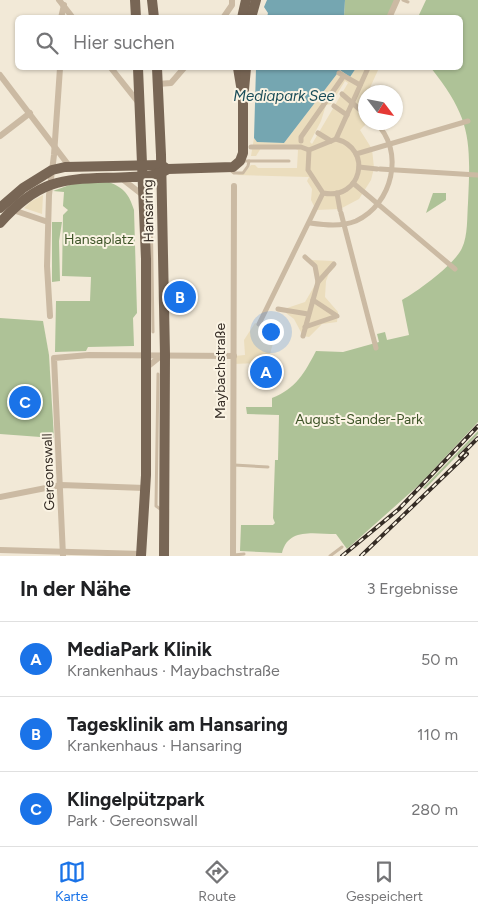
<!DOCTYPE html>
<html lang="de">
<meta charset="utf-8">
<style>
:root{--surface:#fff;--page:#f2f2f2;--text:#202124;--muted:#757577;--line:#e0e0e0;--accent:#1a73e8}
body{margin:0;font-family:Figtree,sans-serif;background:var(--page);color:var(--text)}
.compass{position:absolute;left:358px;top:85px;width:45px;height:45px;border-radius:50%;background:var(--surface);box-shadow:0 1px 4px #0004;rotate:122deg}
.you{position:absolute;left:270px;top:331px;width:18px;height:18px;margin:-12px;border:4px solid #fff;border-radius:50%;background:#1a73e8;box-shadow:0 0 0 8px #1a73e833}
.badge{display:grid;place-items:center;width:32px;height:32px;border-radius:50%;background:var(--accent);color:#fff;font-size:16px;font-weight:700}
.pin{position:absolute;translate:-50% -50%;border:2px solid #fff;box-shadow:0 1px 5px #0006}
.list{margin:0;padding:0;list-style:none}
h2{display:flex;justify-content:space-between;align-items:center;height:65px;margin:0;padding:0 20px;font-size:21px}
h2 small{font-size:16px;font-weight:400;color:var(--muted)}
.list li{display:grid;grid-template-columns:32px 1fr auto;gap:15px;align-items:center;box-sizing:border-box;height:75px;padding:0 20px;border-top:1px solid var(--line)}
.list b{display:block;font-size:19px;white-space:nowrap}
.list p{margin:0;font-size:16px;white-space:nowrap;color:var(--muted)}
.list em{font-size:16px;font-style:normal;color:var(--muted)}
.icon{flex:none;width:28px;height:28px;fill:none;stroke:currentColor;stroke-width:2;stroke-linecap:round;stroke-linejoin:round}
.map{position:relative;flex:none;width:478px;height:556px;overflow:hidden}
.search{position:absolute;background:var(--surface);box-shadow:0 1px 4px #0004;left:15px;right:15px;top:15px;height:55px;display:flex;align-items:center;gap:12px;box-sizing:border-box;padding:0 18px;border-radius:8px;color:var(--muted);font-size:19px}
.sheet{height:290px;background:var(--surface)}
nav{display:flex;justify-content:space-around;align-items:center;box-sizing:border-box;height:70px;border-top:1px solid var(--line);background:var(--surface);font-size:14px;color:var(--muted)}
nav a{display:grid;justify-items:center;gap:2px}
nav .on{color:var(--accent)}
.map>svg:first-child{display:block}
</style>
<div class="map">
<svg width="478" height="556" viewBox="0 0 478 556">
<rect width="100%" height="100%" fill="#f2e9d7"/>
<g fill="#aec297">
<path d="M345,0h50l-8,17h-43z"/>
<path d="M426,0h52v422l-58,62 -73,65 -11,-15c-21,0 -48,-7 -54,19l-42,-2 1,-26h32l2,-2 -2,-5 2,-58h3l1,-45 -32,-1 -1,-7h26v-9c24,-9 33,-26 44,-47l27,1 36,-10 -2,-8 8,-2 2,8 22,-5 -7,-35c16,-9 52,-35 60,-52 6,-12 5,-32 6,-45 3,-63 3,-85 -37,-135h29v-50l-42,-1z"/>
<path d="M109,182c15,6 20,12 25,28l3,103 -4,5 1,28 -46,1 -2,4 -31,1 1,-51h34l1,-24 -29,-1 1,-61 5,-5 -5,-4 1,-14 -11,-1 22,-8z"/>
<path d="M433,193h13v7l-20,13z"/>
<path d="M52,222h10l-3,19 1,40 -8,1z"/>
<path d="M0,318l43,3 6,34 5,83 -54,-4z"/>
<path d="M478,431v3l-53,55 -2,-1z"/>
</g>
<g fill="#ebddbd" fill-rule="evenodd">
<path d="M356,68h23l-11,24h-2l-4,13 3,4 1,13 1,1 -7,7 12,19 2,19 -3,12 -12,19 -19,10 -24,1 -5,-10 1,-11 -5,-8 2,-4 -73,-2 9,-3 6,-7h4l3,3h39l1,-18 -5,-2h-32l-5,8h-5l3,-18 3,4 27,1 56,-73 10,6zM345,81l3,2 -36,61 -2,-2 11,-21 5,-16 5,-1z"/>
<path d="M43,195l-1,19 -18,-6 6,-6z"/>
<path d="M311,260l22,1 2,6 -6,6 -3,8 -1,16 13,15 -1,10 -15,2 -13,13 -6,-1 -9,-17 -8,-6 1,-5 18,-6 10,-17 1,-9z"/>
<path d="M255,323l12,5 5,8 1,7 -3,11 -13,9 -23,1v-8l11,-1 -1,-15z"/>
</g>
<g fill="#75a6b1">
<path d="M267,0h78l-1,17h-77l1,-4 -4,-6z"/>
<path d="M256,68h100l-6,9 -10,-7 -56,73 -27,-1 -3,-4z"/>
</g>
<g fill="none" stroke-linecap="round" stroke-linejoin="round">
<g stroke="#cbbaa3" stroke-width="3">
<path d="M403,0l5,2"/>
<path d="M243,161h46"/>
<path d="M229,169l5,4h9l5,-7 1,-5"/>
<path d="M147,198l4,2 2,132"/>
<path d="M158,374l-2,132 7,5"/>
<path d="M234,465l34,2"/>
<path d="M234,555l10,-1"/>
<path d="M330,556l12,-9"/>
</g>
<g stroke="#cbbaa3" stroke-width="5">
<path d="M339,73l21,12"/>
<path d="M342,94l24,21"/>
<path d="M334,106l13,9"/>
<path d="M318,133l13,8"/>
<path d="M336,139c38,10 25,62 -13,54l-15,-23 1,-20z"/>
<path d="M336,139l32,-71"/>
<path d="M301,141v-4l42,-60"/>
<path d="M251,147h50l8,3"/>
<path d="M356,154l112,-33"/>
<path d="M359,167l18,2"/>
<path d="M380,169l97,6"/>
<path d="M353,183l102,86"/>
<path d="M337,193l3,17"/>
<path d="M341,213l35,135"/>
<path d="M310,223c15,2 31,4 46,-2 36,-16 50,-70 19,-99"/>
<path d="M305,257l10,9 3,16"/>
<path d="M278,309l30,5"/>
<path d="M259,324l64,-131"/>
<path d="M305,327l32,-11 -24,-16"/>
<path d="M303,336l15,-54 16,-18"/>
</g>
<g stroke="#cbbaa3" stroke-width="6">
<path d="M59,0l14,18"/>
<path d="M61,18l3,-13"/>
<path d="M223,18l9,-13v-5"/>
<path d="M389,18l8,-18"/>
<path d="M111,68l27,34"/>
<path d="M0,75l70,92"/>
<path d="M158,84l13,-1 13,-15"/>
<path d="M0,136l30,-23"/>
<path d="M121,178l23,18"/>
<path d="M13,210l35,12"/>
<path d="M50,316l-3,-50 2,-71 5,-40 6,-87"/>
<path d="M146,368l16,-13"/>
<path d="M0,497l61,-12 84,3"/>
<path d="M0,550l143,4"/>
<path d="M63,556l-9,-198 35,-3 145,1"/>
<path d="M233,556l1,-370"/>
</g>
<g stroke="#786655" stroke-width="10">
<path d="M135,0l1,18"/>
<path d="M152,0l2,18"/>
<path d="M242,18l4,-18"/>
<path d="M251,18l5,-18"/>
<path d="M138,68l8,191v216l-5,81"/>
<path d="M157,68l4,87 4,200 -1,201"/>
<path d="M238,68l3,18"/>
<path d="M0,208l23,-20 29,-18 13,-3 96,-2 6,4"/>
<path d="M0,223c44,-50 70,-43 130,-46 12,0 27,-1 38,-8l65,-2 7,-6 3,-8v-53l3,-32"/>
</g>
<g stroke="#352c25" stroke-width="4">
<g id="rail">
<path d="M460,456l18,-18"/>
<path d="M342,556l57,-47 79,-83"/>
<path d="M361,556l106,-102"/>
</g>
</g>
<use href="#rail" stroke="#faf3e3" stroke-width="2" stroke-dasharray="5.5" stroke-linecap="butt"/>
</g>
<g text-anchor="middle" stroke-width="4" stroke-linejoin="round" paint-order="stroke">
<g font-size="14" fill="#352c25" stroke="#faf3e3">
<text transform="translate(148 211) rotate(-91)" y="5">Hansaring</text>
<text transform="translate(220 371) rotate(-90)" y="5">Maybachstraße</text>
<text transform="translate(48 472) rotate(-92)" y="5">Gereonswall</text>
</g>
<g font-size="14" fill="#3e5428" stroke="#faf3e3">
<text x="99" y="244">Hansaplatz</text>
<text x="359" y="424">August-Sander-Park</text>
</g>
<g font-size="15" font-style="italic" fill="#194c58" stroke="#faf3e3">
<text x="284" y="101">Mediapark See</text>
</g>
</g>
</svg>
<svg class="compass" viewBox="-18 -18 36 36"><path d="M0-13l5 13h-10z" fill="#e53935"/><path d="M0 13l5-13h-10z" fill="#757577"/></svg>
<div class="you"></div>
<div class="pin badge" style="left:266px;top:372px">A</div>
<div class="pin badge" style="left:180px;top:297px">B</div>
<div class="pin badge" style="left:25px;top:402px">C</div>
<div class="search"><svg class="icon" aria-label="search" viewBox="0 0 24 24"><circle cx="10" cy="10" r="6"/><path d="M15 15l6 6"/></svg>Hier suchen</div>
</div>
<section class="sheet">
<h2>In der Nähe<small>3 Ergebnisse</small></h2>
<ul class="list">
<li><span class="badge">A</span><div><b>MediaPark Klinik</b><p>Krankenhaus · Maybachstraße</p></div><em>50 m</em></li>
<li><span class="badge">B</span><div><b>Tagesklinik am Hansaring</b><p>Krankenhaus · Hansaring</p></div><em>110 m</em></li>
<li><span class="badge">C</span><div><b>Klingelpützpark</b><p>Park · Gereonswall</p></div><em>280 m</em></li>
</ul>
</section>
<nav>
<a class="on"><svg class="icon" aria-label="map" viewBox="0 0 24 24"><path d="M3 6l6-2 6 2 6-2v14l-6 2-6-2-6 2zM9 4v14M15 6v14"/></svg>Karte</a>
<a><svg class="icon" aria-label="directions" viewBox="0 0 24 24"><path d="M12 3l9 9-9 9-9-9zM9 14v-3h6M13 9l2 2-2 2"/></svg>Route</a>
<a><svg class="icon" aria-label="saved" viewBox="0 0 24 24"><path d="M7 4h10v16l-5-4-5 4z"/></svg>Gespeichert</a>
</nav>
